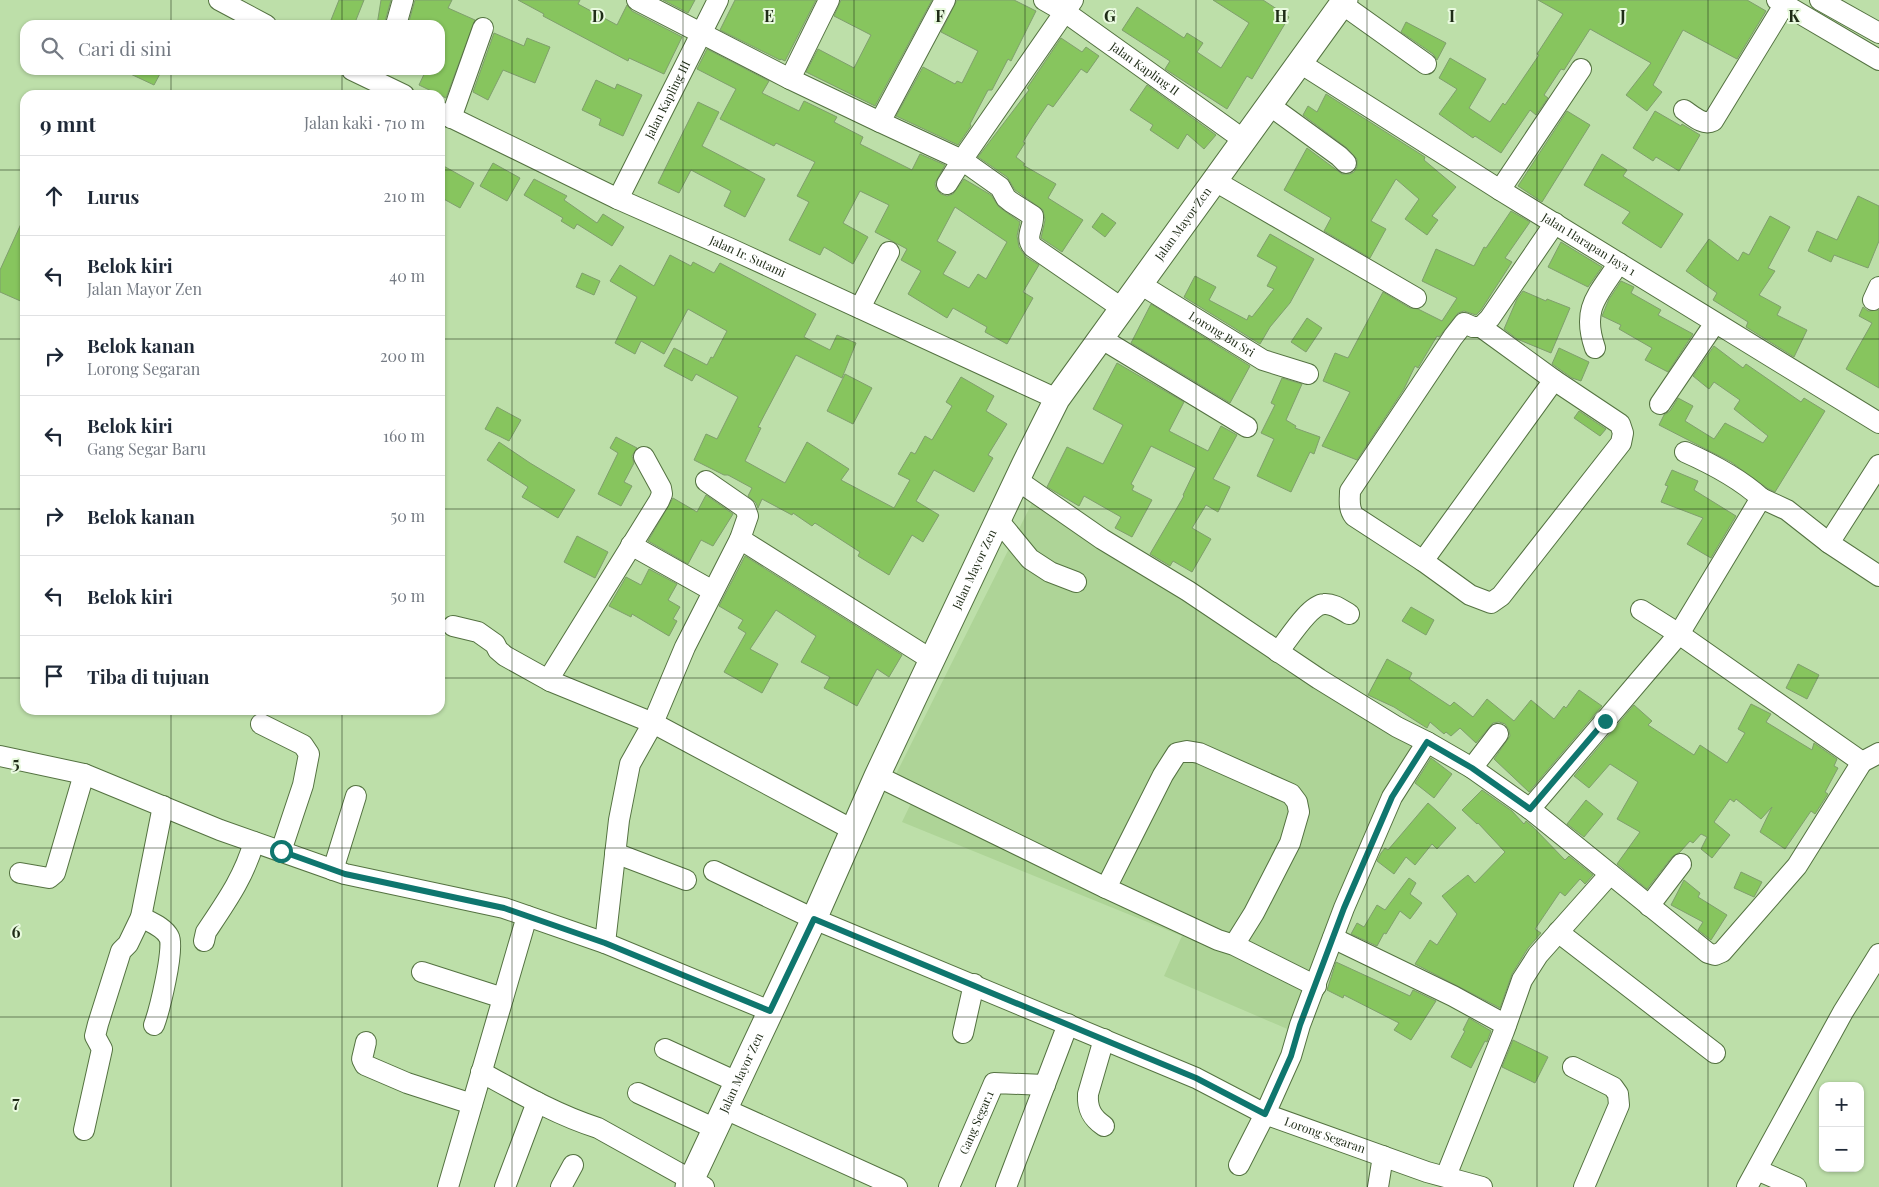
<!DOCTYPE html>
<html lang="id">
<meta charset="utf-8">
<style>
:root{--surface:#fff;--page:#f6f6f7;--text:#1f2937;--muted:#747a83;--line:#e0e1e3}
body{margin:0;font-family:"Playfair Display",serif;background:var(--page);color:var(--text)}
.controls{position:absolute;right:15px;bottom:15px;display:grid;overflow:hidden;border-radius:10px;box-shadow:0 1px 4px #0004}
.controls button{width:45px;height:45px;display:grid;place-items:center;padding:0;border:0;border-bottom:1px solid var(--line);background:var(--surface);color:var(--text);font:25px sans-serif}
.stop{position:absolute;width:15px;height:15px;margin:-11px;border:4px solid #0f766e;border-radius:50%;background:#fff}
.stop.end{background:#0f766e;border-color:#fff;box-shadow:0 1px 5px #0008}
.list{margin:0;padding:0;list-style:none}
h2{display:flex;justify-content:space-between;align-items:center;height:65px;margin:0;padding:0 20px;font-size:21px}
h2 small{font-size:16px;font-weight:400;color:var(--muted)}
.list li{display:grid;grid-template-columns:32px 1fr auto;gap:15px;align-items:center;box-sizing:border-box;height:80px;padding:0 20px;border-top:1px solid var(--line)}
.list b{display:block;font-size:19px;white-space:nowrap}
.list p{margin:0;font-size:16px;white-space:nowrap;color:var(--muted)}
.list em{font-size:16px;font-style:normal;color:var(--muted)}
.icon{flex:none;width:28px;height:28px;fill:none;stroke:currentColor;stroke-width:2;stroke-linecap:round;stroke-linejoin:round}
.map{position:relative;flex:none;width:1879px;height:1187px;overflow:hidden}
.search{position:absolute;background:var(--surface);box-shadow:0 1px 4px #0004;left:20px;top:20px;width:425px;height:55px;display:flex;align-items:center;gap:12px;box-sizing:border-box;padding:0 18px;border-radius:15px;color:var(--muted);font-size:19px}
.panel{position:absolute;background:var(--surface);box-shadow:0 1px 4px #0004;left:20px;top:90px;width:425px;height:625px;border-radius:15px}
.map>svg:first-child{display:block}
</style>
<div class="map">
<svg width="1879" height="1187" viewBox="0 0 1879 1187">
<rect width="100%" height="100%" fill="#bddfa9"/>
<path fill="#aed497" d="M1037,493l382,254 -127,284 -128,-55 18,-40 -280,-114 11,-23 -24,-11z"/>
<g fill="#87c55e" stroke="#7f9f6c" fill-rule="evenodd">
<path d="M339,0h25l-10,25h-25z"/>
<path d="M381,0h10l-7,25h-7z"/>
<path d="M415,0h37l-4,8 27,12 -29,78 -27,-13 7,-15h14v-45h-32z"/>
<path d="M518,0h62l-2,4 39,21 10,-20 5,6 50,26 -18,37 -35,-16 -1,3 -85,-45 1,-2z"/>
<path d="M663,0h32l-7,13z"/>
<path d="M735,0h81l-31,61 -4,-2 -1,1 -60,-30z"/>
<path d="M841,0h91l-57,106 -69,-34 12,-23 36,19 17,-33 -37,-19z"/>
<path d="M957,0h57l22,11 -25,50 -3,-2 -16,31h-4l-18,34 1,2 -13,19 -62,-29 27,-49 32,17 2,-3 5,2 16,-32 -37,-19z"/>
<path d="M1213,0h50l26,17 -37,62 -5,-3 -20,33 -62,-40 5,-8 -48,-31 15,-23 47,31 3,-5 16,10 -6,9 24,16 28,-45z"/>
<path d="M1538,0h209l19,11 -29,48 -54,-29 -30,55 9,7 -15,19 -21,-16 25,-32 -61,-34 -26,41 -3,-1 -17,26 4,3 -12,17 -6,-5 -29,43 -26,-17 -2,2 -34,-24 18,-25 -18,-11 11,-20 36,21 -17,29 21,14 13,-19 2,2 34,-50 -2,-1 26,-40z"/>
<path d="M1406,22l40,21 -9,17 -4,-6 -32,-22z"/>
<path d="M494,33l30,13 3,-8 23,9 -15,36 -32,-13 -15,30 -15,-8z"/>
<path d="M1061,38l21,14 4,-5 13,9 -12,17 -6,-4 -28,38 -5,-3 -15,22 -10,16 2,1 -9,14 9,7 -2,1 33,19 -8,14 35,22 -21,32 -21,-14 4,-18 -2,-10 -28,-20 -8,-13 -29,-20 51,-67 -2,-2z"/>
<path d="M707,49l62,32 -7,12 37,18 5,-10 33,16 -3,5 29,15 -3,7 52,26 8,-16 25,11 -10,18 1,6 5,5 6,2 6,-2 11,-15 27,16 8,12 21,15 -3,14 2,11 7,10 13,8 -16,27 10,6 -26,46 -22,-12 2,-5 -34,-19 -6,10 -39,-24 13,-23 -20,-11 6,-11 -32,-17 14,-27 -29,-14 -17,32 25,14 -15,27 -29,-17 -4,8 -31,-15 20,-38 -12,-6 18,-34 -39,-19 -2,3 -54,-27 16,-30 -39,-20zM955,207l52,35 -21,37 -8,-5 -9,14 -26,-14 13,-22 -19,-11z"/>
<path d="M122,70h40l-8,15z"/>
<path d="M596,80l19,9 2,-5 25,11 -19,41 -24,-11 2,-6 -19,-9z"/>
<path d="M1147,85l69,50 -12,14 -17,-15 -9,15 -28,-19 3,-5 -23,-15z"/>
<path d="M1326,94l99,63 -1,3 32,27 -24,29 6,4 -11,15 -22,-16 14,-20 -23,-20 -25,42 15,8 -16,29 -46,-27 7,-13 -47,-28 23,-42 35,26h8l4,-2 3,-5v-8l-10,-11 -44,-33 5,-9 9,6z"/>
<path d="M698,102l21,10 -17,34 63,33 -20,38 -21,-11 7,-15 -40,-21 -12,23 -21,-10z"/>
<path d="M1567,111l23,14 -48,77 -24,-16z"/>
<path d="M1655,111l26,15 1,-2 18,11 -21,36 -23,-14 -3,4 -20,-13z"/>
<path d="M1602,154l25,16 -4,6 60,38 -22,34 -39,-25 8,-11 -46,-27z"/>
<path d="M493,163l27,15 -13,23 -27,-15z"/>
<path d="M440,164l34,19 -14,25 -20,-11z"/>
<path d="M534,179l33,17 -3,4 33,23 6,-9 21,13 -12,19 -35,-22 -3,5 -13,-8 2,-3 -39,-23z"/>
<path d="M1858,196l21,10v35l-11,27 -34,-13 -3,7 -23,-11 9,-20 20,9z"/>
<path d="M1511,211l19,11 -25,36 7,4 -31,48 -5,5 -12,-4 -6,2 -19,24 -2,-1 -19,32 -3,-2 -11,23 -47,71 -35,-14 28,-54 -27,-11 12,-28 13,5 35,-66 27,16 8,1 24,12 15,-23 -35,-17 14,-32 38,17 10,-19 2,1z"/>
<path d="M1102,213l14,10 -11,14 -13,-10z"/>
<path d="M25,215v88l-25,-11v-22z"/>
<path d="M1770,216l20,11 -22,41 7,3 -16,24 22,12 -4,8 30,15 -13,27 -48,-30 2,-5 -35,-22 4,-7 -31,-22 23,-32 29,22 5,-9 6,3z"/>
<path d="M1270,234l44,25 -24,44 -20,24 -10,17 -76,-47 11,-21 21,11 -7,13 38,20 2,-5 3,2 22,-28 -7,-3 10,-19 -20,-11z"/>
<path d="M1561,242l41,25 -14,20 -40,-20z"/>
<path d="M670,255l21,11 2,-4 21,11 6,-10 96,51 -12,23 26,13 7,-15 19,8 -14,35 -46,-23 -38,72 3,1 -16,33 40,22 22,-41 42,27 -8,11 53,28 16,-28 -12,-6 13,-22 4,2 10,-18 7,4 20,-34 -6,-4 15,-25 33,19 -8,15 21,13 -19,31 5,3 -19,34 -40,-22 -18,31 23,14 -16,27 -11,-7 -23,40 -31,-19 2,-4 -45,-29 -3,3 -19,-13 -1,2 -30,-16 -4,9 -2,-5 -8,-7 4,-8 -24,-13h-4l-30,-15 12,-26 11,5 21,-42 -42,-23 -4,7 -28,-15 10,-18 33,17 4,-8 2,1 14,-27 -39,-22 -24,45 -23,-13 -6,13 -20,-11 22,-46 -27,-16 10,-16 34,21z"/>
<path d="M582,273l18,8 -6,14 -18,-8z"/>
<path d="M1621,281l13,6 -3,6 30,17 -3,5 35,19 -25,38 -23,-12 7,-12 -33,-19 2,-4 -19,-9 7,-17z"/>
<path d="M1523,291l23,10 1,-2 23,9 -19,45 -34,-14 -13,-10 13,-30z"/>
<path d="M1151,304l99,62 -20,37 -99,-60z"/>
<path d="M1863,307l5,4 11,-1v78l-33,-19 26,-46 -13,-7z"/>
<path d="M1307,318l15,10 -16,24 -15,-10z"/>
<path d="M1714,346l29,22 3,-4 55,38 3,-4 21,13 -50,81 -8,-4 -36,-26 -72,-37 5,-10 6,-4 8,-13 15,8 -8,15 29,18 11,-16 38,20 5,-7 -34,-27 6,-9 -26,-18 -5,7 -16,-13z"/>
<path d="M1559,348l30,14 -8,19 -9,-3 -20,-14z"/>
<path d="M1117,363l67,39 -15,29 39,20 13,-25 16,9 -24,44 17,8 -12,25 -12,-7 -14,23 19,11 -19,33 -19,-11 -3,5 -20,-12 34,-58 -1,-1 13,-27 -45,-22 -20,38 3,2 -2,4 20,10 -20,37 -17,-9 6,-11 -37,-21 -5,10 -32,-19 20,-40 36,17 20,-39 -30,-16z"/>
<path d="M845,374l27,14 -19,36 -26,-13z"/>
<path d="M1282,378l20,6 -16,36 10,6 -1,2 25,9 -6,17 -4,-2 -19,40 -34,-16 17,-37 -13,-6 14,-28 -4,-2z"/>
<path d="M497,407l24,13 -12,21 -24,-12z"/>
<path d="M1579,411l27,18 -6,7 -26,-18z"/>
<path d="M616,437l21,11 -5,8 2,7 -10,19 8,4 -11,20 -23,-12 20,-41 -8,-5z"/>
<path d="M499,442l31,21 45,27 -17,28 -36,-21 6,-10 -41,-27z"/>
<path d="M1672,470l26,11 -4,9 42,26 -25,42 -24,-14 16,-26 -42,-16 7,-16 -3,-1z"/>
<path d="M706,495l27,19 -20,32 -12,-6 -13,24 -40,-23 25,-43 24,14z"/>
<path d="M577,536l31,16 -13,26 -31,-16z"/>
<path d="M745,556l157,99 -13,22 -12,-8 -20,37 -33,-18 6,-11 -29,-15 15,-26 -40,-26 -26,39 28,15 -16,29 -38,-21 22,-39 -8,-5 5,-8 -24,-14z"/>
<path d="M649,569l28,15 -9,16 12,7 -7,12 4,2 -8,15 -37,-22 -1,3 -22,-11 17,-29 15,8z"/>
<path d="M1411,607l23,13 -8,15 -24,-14z"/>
<path d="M1387,659l25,14 -3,6 41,27 4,-4 19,15 14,-18 27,22 17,-21 23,19 10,-13 2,2 13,-18 23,16 -73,86 -35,-33 16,-23 -1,-6 -4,-6 -6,-2 -6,1 -17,20 -16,-15 -9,8 -5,-4 -2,2 -14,-12 -3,6 -33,-21 -26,-12z"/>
<path d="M1798,664l21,11 -12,24 -21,-11z"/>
<path d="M1751,704l20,10 -5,8 46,28 2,-7 23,16 -3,7 4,2 -13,24 3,2 -13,20 -4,-3 -26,38 -25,-17 12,-25 -11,12 -25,-20 -2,3 -4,-3 -16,23 16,13 -18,23 -11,-9 6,-12 -6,-3 -8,9 -3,-2 -10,11 -8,5 -25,32 -30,-25 23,-32 -23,-13 21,-37 -28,-18 -21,24 -15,-12 60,-71 18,16 -4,4 46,30 6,-10 27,18 18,-30 -7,-4z"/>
<path d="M1431,758l21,16 -18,24 -19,-15z"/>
<path d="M1482,790l30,21 12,13 2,-3 7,6 32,33 4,-4 24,19 -8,9 -5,-5 -15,17 -5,-4 -25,37 6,4 -13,15 -16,26 -12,34 -85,-44 15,-24 7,5 20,-31 -15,-18 26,-21 7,8 30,-31 -27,-29 -1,1 -15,-14z"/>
<path d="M1586,800l17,14 -19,23 -17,-13z"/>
<path d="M1428,803l28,25 -19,21 -5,-5 -17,21 -9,-8 -12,17 -17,-13 4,-8 4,-5 3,2z"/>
<path d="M1741,872l21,10 -8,15 -20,-9z"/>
<path d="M1409,878l7,5 -6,11 12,9 -12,16 -10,-8 -14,23 -2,-1 -7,13 -26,-12 6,-11 7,4 13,-22 8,5z"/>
<path d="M1684,880l16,13 -2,4 29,18 -16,25 -13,-10 5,-8 -32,-17z"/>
<path d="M1336,962l74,34 3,-6 23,11 -25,39 -17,-10 5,-7 -55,-28 -1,3 -16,-8z"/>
<path d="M1469,1018l22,13 -4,11 -2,-1 -14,27 -20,-11 14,-26 -2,-1z"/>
<path d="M1513,1040l35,17 -13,26 -33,-16z"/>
</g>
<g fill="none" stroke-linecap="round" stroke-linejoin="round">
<g stroke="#547241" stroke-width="22">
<g id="minor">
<path d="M219,0l47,25"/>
<path d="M637,0l153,79 90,43 65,-122"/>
<path id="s1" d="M1044,0l21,12 179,128"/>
<path d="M1777,0l102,60"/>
<path d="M1820,0l59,33"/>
<path d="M1342,4l84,60"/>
<path d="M396,25l7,-25"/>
<path id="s2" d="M1300,63l200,127 379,233"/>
<path d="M352,70l52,25"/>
<path d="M790,79l39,-79"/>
<path d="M1269,105l70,51 7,7"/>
<path d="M1684,110c9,6 19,16 29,11l71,-116"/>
<path id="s3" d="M440,112l178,87 111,49 328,151"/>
<path d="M451,118l32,-90"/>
<path d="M880,122l82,38 38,27 6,11 5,4 22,14c1,11 -9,21 0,31l90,62"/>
<path d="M1215,181l201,117"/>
<path d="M947,184l15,-24 111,-160"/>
<path d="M1500,190l81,-121"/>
<path id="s4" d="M618,199l100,-199"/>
<path id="s5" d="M1140,284l123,76 45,14"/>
<path d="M1873,300l6,-13"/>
<path d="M860,308l29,-56"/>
<path d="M1481,327h-8l-9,-4 -11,14 -103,154c0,9 -2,17 4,25l69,45 47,34 21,8 10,-7 120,-153 2,-10 -3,-9 -66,-44 -73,-53 9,-9 65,-95"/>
<path d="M1102,339l145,88"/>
<path d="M1595,348c-14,-40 3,-53 24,-85"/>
<path d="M1660,404l55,-81"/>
<path d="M1685,452c27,12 54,26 76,46"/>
<path d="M644,457l17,31 1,6 -3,7 -106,171 -3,9 103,42 200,107"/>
<path d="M1879,465l-50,78 50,33"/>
<path d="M1017,480l85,59 86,52 131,88 78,48 30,15 45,26 58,41 178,144 7,2 7,-3 75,-86 65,-104"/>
<path d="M706,481l39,27 3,8 -8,23 192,121"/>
<path d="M998,520l32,39 20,13 26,10"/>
<path d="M631,545l82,46"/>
<path d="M1423,561l131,-181"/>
<path d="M1641,610l38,24 183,128 17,-9"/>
<path d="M453,626l25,6 17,12 3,6 7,6 45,25"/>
<path d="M1278,652c10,-12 31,-47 46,-48 9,-1 18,6 25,10"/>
<path d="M261,724l42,21 6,9 -6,31 -22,66"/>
<path d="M0,756l84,18 136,56 125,44 159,34 101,35 165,68"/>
<path d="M1472,768l26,-34"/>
<path d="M877,776l229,112"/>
<path d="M1530,809l149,-175 82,-136 26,12 42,33"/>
<path d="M615,853l71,27"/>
<path d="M333,870l23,-74"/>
<path id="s6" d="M714,871l100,48 382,159 69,36 162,58 55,15"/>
<path d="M20,873l29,5 6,-5 29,-99"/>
<path d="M1649,906l32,-42"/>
<path d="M141,917c9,5 23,10 28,20 6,11 -10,75 -15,88"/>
<path d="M1558,932l157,121"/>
<path d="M1333,938l120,58 53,29"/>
<path d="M204,941l2,-9c20,-30 38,-55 48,-90"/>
<path d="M605,943l14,-123 11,-56 23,-41 32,-76 55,-108"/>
<path d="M1234,945l20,-32 36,-70 9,-31 -2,-10 -6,-8 -92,-41 -12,-2 -10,2 -14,22 -57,113 112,52 16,5 82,41"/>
<path d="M422,972l81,26"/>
<path d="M963,1033l11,-49"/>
<path d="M1104,1039l-16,55c-1,15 4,24 16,32"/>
<path d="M366,1042l-4,17 3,6 42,18 65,21"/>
<path d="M665,1049l72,33"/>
<path d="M1573,1067l40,20 5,7 1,11 -35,82"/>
<path d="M481,1072c38,21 76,43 117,56l106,59"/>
<path d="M638,1093l78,36"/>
<path d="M725,1109l172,78"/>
<path d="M84,1130l18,-81 -7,-13 3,-12 23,-73 7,-7 13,-27 22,-111"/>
<path d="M1239,1165l26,-51 26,-58 9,-31 44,-117 48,-111 35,-55"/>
<path d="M1757,1170l39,17"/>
<path d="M1446,1176l58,-145 18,-51 16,-25 72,-81"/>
<path d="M448,1187l79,-271"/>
<path d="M505,1187l32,-85"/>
<path d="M561,1187l12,-22"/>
<path id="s7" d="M949,1187l45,-104 51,2"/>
<path d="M1006,1187l62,-163"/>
<path d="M1378,1187l5,-31"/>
<path d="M1747,1187l96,-175 36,-58"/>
</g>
</g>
<g stroke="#547241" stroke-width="27">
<g id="tertiary">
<path id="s8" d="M688,1187l126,-268 63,-143 147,-311 33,-66 288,-399"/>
</g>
</g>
<use href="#minor" stroke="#fff" stroke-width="20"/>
<use href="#tertiary" stroke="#fff" stroke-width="25"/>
</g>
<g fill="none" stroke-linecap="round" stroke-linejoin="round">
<path stroke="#0f766e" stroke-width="6" d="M281,851l64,23 159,34 101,35 165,68 44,-92 382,159 69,36 26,-58 9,-31 44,-117 48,-111 35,-55 45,26 58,41 75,-88"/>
</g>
<path fill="none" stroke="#1f2c17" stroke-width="1" stroke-opacity="0.55" d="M171,0v25M342,0v25M512,0v1187M683,0v1187M854,0v1187M1025,0v1187M1196,0v1187M1367,0v1187M1537,0v1187M1708,0v1187M171,70v25M342,70v25M0,170h25M440,170h1439M0,339h25M440,339h1439M0,509h25M440,509h1439M0,678h25M440,678h1439M171,710v477M342,710v477M0,848h1879M0,1017h1879"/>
<g text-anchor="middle" stroke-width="4" stroke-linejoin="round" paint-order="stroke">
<g font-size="12" fill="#1f2c17" stroke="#e9fadf">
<text dy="4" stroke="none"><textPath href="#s1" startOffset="122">Jalan Kapling II</textPath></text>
<text dy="4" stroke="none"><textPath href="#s4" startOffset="111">Jalan Kapling III</textPath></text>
<text dy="4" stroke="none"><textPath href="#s8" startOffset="1086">Jalan Mayor Zen</textPath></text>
<text dy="4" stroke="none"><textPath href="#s2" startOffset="341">Jalan Harapan Jaya 1</textPath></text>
<text dy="4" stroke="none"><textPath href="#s3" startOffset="340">Jalan Ir. Sutami</textPath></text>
<text dy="4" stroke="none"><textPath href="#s5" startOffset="96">Lorong Bu Sri</textPath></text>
<text dy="4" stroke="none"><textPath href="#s8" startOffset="681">Jalan Mayor Zen</textPath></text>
<text dy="4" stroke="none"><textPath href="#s8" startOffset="126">Jalan Mayor Zen</textPath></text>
<text dy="4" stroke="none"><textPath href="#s7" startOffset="70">Gang Segar.1</textPath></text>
<text dy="4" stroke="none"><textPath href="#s6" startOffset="666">Lorong Segaran</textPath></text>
</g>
</g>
<g font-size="16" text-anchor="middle" font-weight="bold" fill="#1f2c17" stroke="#e9fadf" stroke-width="4" stroke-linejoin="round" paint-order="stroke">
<text x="598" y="22">D</text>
<text x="769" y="22">E</text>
<text x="940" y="22">F</text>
<text x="1110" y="22">G</text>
<text x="1281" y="22">H</text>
<text x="1452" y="22">I</text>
<text x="1623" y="22">J</text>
<text x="1794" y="22">K</text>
<text x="16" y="769">5</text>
<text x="16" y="938">6</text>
<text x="16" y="1108">7</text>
</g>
</svg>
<div class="controls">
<button>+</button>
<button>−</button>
</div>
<div class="stop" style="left:281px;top:851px"></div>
<div class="stop end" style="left:1605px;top:721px"></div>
<div class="search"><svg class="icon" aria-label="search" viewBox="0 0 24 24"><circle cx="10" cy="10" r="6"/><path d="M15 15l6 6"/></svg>Cari di sini</div>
<section class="panel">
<h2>9 mnt<small>Jalan kaki · 710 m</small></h2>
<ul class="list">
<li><svg class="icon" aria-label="ahead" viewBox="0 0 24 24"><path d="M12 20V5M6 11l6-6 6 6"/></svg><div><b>Lurus</b></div><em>210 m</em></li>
<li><svg class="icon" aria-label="left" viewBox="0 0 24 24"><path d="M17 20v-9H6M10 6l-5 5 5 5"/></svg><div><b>Belok kiri</b><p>Jalan Mayor Zen</p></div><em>40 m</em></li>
<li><svg class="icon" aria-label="right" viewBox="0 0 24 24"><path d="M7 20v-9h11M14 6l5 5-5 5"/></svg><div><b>Belok kanan</b><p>Lorong Segaran</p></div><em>200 m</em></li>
<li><svg class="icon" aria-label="left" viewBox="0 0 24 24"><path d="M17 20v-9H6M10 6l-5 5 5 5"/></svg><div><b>Belok kiri</b><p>Gang Segar Baru</p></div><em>160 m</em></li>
<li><svg class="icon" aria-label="right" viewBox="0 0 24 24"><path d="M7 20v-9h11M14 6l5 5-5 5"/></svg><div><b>Belok kanan</b></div><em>50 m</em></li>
<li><svg class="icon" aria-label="left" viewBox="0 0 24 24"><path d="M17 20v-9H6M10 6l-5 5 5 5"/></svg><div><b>Belok kiri</b></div><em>50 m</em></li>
<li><svg class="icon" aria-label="arrive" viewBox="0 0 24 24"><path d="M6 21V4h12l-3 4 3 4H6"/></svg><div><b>Tiba di tujuan</b></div></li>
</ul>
</section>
</div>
